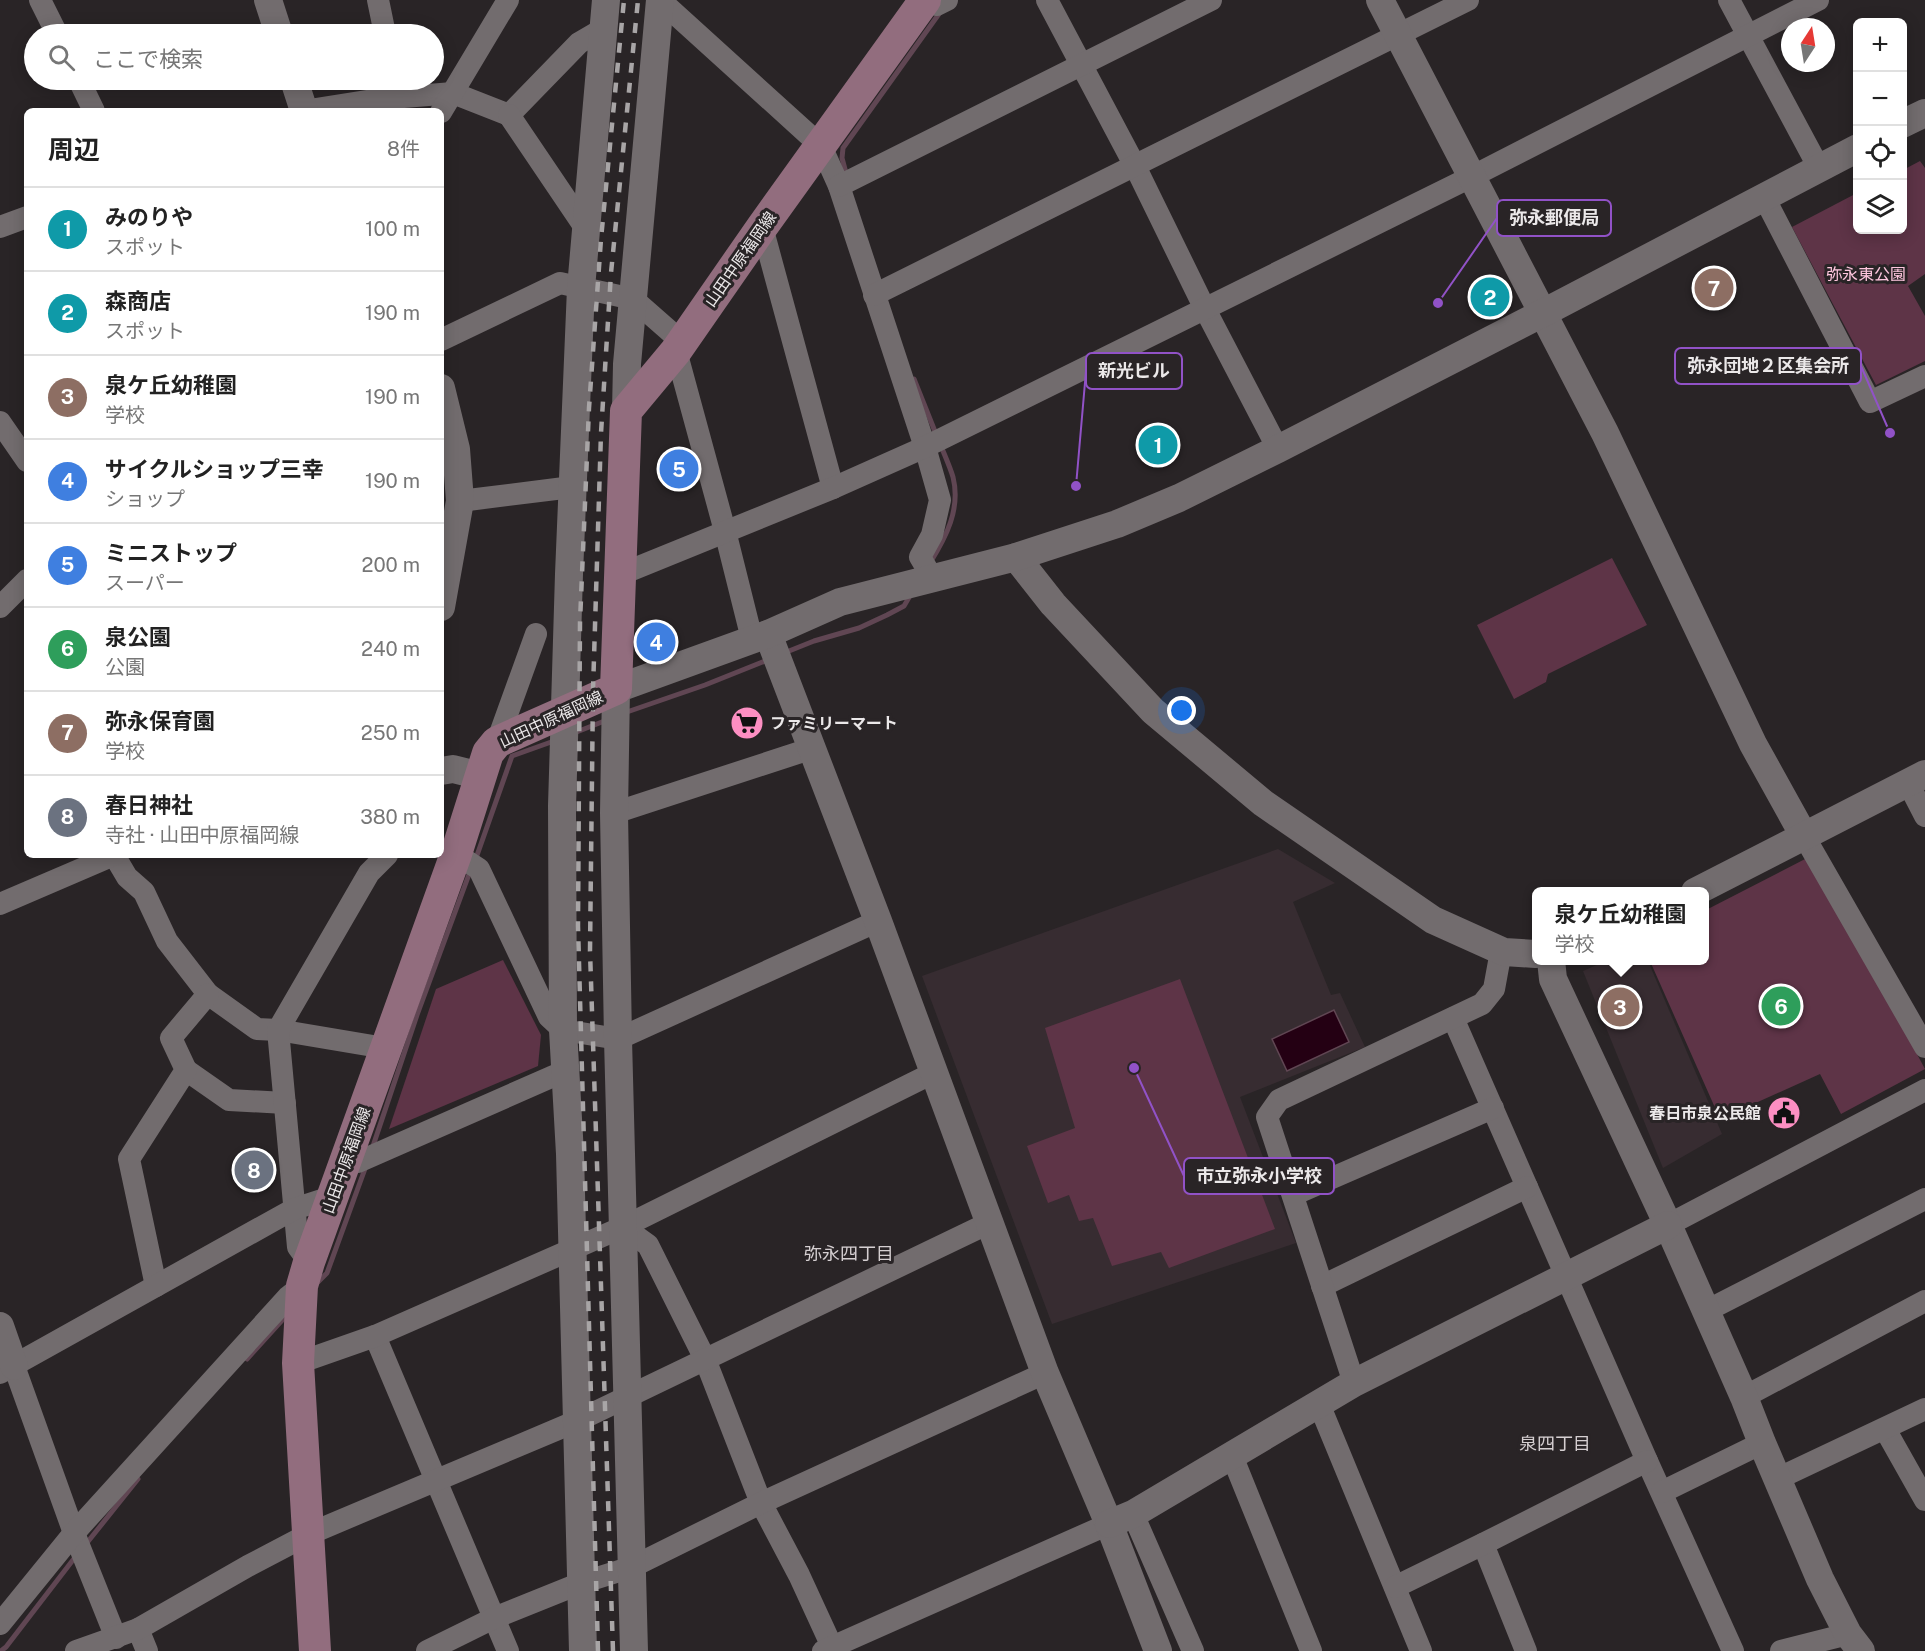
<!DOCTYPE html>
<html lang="ja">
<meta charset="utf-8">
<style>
:root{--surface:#fff;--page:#f2f2f2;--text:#222;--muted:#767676;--line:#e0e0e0;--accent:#84536a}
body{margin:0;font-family:"Public Sans","Noto Sans JP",sans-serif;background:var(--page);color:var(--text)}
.controls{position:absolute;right:18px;top:18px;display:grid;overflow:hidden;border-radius:9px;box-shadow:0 3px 15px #0003}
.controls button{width:54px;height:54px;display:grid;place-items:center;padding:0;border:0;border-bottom:2px solid var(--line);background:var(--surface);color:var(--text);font:30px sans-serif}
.compass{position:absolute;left:1781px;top:18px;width:54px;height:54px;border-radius:50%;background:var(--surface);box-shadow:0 3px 15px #0003;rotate:12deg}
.you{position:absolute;left:1182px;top:711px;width:21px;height:21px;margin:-15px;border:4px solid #fff;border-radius:50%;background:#1a73e8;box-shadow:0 0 0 9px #1a73e833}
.badge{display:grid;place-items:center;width:39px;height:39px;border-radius:50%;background:var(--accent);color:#fff;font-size:20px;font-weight:700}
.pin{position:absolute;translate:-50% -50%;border:3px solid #fff;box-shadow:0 2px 6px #0006}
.popup{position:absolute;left:1532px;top:887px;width:177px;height:78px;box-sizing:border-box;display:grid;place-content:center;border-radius:9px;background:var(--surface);filter:drop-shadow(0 2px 4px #0005);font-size:20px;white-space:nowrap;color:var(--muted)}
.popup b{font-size:22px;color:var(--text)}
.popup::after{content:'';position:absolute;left:50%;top:100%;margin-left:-12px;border:12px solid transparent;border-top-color:var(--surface)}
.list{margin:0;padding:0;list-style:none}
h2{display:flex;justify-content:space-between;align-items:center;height:78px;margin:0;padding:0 24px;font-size:26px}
h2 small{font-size:20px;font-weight:400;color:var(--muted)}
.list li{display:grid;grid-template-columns:39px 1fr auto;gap:18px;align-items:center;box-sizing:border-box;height:84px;padding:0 24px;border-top:2px solid var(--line)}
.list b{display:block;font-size:22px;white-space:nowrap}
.list p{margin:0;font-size:20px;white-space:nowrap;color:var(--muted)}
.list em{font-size:20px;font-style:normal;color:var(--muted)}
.icon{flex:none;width:33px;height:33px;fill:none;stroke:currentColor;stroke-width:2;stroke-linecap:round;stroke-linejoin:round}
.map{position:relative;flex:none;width:1925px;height:1651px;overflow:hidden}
.search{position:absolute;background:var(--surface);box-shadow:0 3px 15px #0003;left:24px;top:24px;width:420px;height:66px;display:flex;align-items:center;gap:15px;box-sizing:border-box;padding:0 21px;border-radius:33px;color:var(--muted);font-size:22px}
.panel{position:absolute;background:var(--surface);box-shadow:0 3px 15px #0003;left:24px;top:108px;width:420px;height:750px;border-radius:9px}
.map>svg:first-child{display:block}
</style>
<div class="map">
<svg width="1925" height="1651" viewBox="0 0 1925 1651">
<rect width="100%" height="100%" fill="#292426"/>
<g fill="#372c31">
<path d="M1278,849l57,34 -42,19 38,93 9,-2 25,54 -125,50 56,146 -244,81 -130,-348z"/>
<path d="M1608,960l40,1 74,173 -59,34 -80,-197z"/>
</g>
<g fill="#5e3447">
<path d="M1920,161l5,7v106l-17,12 17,30v45l-49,24 -84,-158 65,-34 1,37h44l1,-60z"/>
<path d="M1612,558l35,67 -99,49 -2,8 -32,17 -37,-74z"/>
<path d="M1807,858l7,4 111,207 -84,45 -21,-40 -100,45 -70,-158 54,-1v-49z"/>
<path d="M503,960l38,75 -3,31 -149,63 47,-140z"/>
<path d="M1180,979l95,250 -106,39 -8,-16 -49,14 -19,-48 -14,3 -10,-26 -21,8 -21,-57 48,-18 -30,-100z"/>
</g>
<path fill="#240013" stroke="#604653" stroke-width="1.5" d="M1334,1010l15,32 -62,29 -15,-32z"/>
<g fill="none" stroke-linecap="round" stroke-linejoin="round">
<g stroke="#604653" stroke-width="5">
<path d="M847,177l-5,-19 1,-10 98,-137"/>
<path d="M914,379l22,55"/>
<path d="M930,563c16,-26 31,-54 23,-86 -3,-10 -8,-21 -12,-31"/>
<path d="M784,653l30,-12 45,-13 28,-13 17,-9 7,-12"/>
<path d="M624,713l81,-28 65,-26"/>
<path d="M574,733l33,-13"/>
<path d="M475,861l37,-105 42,-15"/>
<path d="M372,1149l45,-134 54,-146"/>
<path d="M316,1284l11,-11 39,-107"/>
<path d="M247,1359l38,-42"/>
<path d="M86,1544l52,-65"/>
<path d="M1,1651l5,-4 70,-91"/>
</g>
<g stroke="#726c6e" stroke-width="22">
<path d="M40,0l17,34"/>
<path d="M378,0l7,34"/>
<path d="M660,0l161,146 18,40 86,261 15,53 -8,35 -12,22 13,22"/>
<path d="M1047,0l88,166 70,143 73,140"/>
<path d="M1729,0l90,168"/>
<path d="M924,2l13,3 10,-5"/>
<path d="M79,80l15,31"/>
<path d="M303,111l76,-12 74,-6 56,22 70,-72 24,-14"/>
<path d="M441,112l67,-112"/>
<path d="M509,115l77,114"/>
<path d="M839,186l372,-186"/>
<path d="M1764,197l106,205 55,-26"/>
<path d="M0,227l27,-10"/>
<path d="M762,227l71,261"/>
<path d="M874,295l594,-295"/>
<path d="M441,340l119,-57 73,16 41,36 2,16 49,180 27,108"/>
<path d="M0,422l27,39"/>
<path d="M460,501l112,-14"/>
<path d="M619,575l214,-87 92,-41 546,-270 347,-177"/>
<path d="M0,607l27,-27"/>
<path d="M497,742l39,-108"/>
<path d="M1908,783l17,33"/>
<path d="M614,813l199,-65"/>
<path d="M1804,836l121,211"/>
<path d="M456,854l23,15 70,148 14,13 55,9 260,-118"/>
<path d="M114,855l13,22 17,15 23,49 41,53 49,35 21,1 107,18"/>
<path d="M0,904l114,-49"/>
<path d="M1453,1018l194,443 86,190"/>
<path d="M186,1070l43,30 56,3"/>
<path d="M346,1160l12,2 207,-91"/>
<path d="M1293,1195l200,-87"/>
<path d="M1668,1225l257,-135"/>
<path d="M623,1227l25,18 57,114 56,144 38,72 35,76"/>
<path d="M309,1262l-11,-15 -20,-217 91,-157 18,-18"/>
<path d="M156,1286l-27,-127 57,-89 -15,-32 37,-44"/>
<path d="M1322,1286l205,-99"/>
<path d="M1706,1311l219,-112"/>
<path d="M375,1336l133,315"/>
<path d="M298,1363l77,-27 248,-109 312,-155"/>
<path d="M14,1366l60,167 42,105"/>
<path d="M0,1373l294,-164 31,-10h7"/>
<path d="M1354,1383l-87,-266 12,-17 203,-96 12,-15 7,-38"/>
<path d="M1744,1397l181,-96"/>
<path d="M1319,1404l102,247"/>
<path d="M1885,1429l40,71"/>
<path d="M1232,1456l79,195"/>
<path d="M1777,1479l148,-70"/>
<path d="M1662,1492l100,-49"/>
<path d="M1133,1514l60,137"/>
<path d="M1483,1544l43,107"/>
<path d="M1395,1587l88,-43 164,-83"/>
<path d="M0,1624l74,-91 214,-236 14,-11"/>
<path d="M138,1629l9,22"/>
<path d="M76,1651l62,-22 110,-63 61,-32 268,-113 414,-199"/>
<path d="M427,1651l67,-33 87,-35 51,-16 129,-64 284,-130"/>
<path d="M823,1651l286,-127"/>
<path d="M1781,1651l67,-17"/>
</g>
<g stroke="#726c6e" stroke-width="28">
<path d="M268,0l11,34"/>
<path d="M1380,0l225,433 148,311 51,92"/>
<path d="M294,80l10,31"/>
<path d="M1902,124l23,-11"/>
<path d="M441,388l15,61 4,52 -19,106"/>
<path d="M626,411l1,-47 33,-364"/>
<path d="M1016,557l37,47 100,107 110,92 170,117 71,32 32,2"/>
<path d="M768,634l110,287 167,452 64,151 49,127"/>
<path d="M441,771l12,-2 28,7"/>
<path d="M1695,892l230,-118"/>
<path d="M1551,960l2,19 115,246 76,172 18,46 58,136 28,55 13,17"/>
<path d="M0,1326l14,40"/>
<path d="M1109,1524l24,-10 221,-131 314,-158"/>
<path d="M583,1651l-13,-497 -7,-124 -1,-224 7,-232 12,-286 25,-288"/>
<path d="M634,1651l-16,-612 -4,-226 2,-124 152,-55 72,-32 176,-45 101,-33 62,-26 99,-49 265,-136 315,-165"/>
</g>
<path stroke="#926d7e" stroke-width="32" d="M315,1651l-17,-288 4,-77 7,-24 147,-408 32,-101 9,-11 119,-53 10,-278 50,-60 86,-124 163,-227"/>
<g stroke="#a8a5a6" stroke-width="4.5" stroke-dasharray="10 10" stroke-linecap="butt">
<path d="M598,1651l-20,-725 2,-304 9,-214 12,-169 23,-239"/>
<path d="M613,1651l-23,-700 3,-261 8,-257 10,-160 27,-273"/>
</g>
</g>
<defs>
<g id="supermarket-disc" transform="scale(1.725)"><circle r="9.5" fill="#fc8fc2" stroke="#292426"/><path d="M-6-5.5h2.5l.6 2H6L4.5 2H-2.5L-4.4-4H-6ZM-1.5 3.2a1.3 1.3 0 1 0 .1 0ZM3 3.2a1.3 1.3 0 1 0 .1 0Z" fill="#111"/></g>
<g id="civic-disc" transform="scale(1.725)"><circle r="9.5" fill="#fc8fc2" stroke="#292426"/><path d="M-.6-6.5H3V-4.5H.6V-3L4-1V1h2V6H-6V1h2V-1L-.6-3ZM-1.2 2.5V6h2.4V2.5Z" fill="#111"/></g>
</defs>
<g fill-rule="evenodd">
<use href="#supermarket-disc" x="747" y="723"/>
<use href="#civic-disc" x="1784" y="1113"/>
</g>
<g text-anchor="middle" stroke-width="6" stroke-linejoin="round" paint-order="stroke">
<g font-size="16" fill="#ebe8e9" stroke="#292426">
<text transform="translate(740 259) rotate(-55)" y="6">山田中原福岡線</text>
<text transform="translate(551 719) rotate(-25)" y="6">山田中原福岡線</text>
<text transform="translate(346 1160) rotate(-70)" y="6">山田中原福岡線</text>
</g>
<g font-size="16" fill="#fec6de" stroke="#292426">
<text x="1866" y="280">弥永東公園</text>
</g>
<g font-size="16" font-weight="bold" fill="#ebe8e9" stroke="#292426" text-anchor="start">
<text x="770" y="729">ファミリーマート</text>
<text x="1761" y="1119" text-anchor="end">春日市泉公民館</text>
</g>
<g font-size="18" fill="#d5cfd1" stroke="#292426">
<text x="849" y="1260">弥永四丁目</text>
<text x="1555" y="1450">泉四丁目</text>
</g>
</g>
<path fill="none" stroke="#9152c7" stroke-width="2" d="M1438 303L1497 218M1890 433L1861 366M1076 486L1086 371M1134 1068L1184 1176"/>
<g fill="#9152c7" stroke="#292426" stroke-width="2">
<circle cx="1438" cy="303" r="6"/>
<circle cx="1890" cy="433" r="6"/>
<circle cx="1076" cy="486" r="6"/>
<circle cx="1134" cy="1068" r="6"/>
</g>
<g fill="#292426" stroke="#9152c7" stroke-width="2">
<rect x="1497" y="200" width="114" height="36" rx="6"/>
<rect x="1675" y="348" width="186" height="36" rx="6"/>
<rect x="1086" y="353" width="96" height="36" rx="6"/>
<rect x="1184" y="1158" width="150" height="36" rx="6"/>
</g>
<g font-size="18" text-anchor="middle" font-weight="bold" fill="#ebe8e9">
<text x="1554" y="224">弥永郵便局</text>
<text x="1768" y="372">弥永団地２区集会所</text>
<text x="1134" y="377">新光ビル</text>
<text x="1259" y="1182">市立弥永小学校</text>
</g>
</svg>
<div class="controls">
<button>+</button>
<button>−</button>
<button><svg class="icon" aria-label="locate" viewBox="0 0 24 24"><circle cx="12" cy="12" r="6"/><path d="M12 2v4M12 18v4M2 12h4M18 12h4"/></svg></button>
<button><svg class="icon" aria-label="layers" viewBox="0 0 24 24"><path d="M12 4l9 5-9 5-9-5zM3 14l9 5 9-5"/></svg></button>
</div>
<svg class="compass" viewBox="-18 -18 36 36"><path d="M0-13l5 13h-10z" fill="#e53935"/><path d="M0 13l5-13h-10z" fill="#767676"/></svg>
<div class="you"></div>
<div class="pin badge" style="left:1158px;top:445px;background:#0f9aa8">1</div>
<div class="pin badge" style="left:1490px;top:297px;background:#0f9aa8">2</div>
<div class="pin badge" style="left:1620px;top:1007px;background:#8d6e63">3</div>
<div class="popup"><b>泉ケ丘幼稚園</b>学校</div>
<div class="pin badge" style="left:656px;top:642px;background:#3f7fe0">4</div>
<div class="pin badge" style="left:679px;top:469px;background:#3f7fe0">5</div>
<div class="pin badge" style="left:1781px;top:1006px;background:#2e9e5b">6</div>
<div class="pin badge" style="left:1714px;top:288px;background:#8d6e63">7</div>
<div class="pin badge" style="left:254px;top:1170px;background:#6b7280">8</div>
<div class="search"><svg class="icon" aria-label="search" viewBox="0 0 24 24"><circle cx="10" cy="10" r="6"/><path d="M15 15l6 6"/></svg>ここで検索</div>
<section class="panel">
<h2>周辺<small>8件</small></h2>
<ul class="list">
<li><span class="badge" style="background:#0f9aa8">1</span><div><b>みのりや</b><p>スポット</p></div><em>100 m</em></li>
<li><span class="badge" style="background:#0f9aa8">2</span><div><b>森商店</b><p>スポット</p></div><em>190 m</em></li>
<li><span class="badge" style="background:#8d6e63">3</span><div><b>泉ケ丘幼稚園</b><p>学校</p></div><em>190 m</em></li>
<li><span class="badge" style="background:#3f7fe0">4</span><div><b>サイクルショップ三幸</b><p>ショップ</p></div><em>190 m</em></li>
<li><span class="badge" style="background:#3f7fe0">5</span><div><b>ミニストップ</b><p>スーパー</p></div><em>200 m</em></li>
<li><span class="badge" style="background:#2e9e5b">6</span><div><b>泉公園</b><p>公園</p></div><em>240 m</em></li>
<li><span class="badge" style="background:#8d6e63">7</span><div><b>弥永保育園</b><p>学校</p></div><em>250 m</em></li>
<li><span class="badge" style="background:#6b7280">8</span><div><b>春日神社</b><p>寺社 · 山田中原福岡線</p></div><em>380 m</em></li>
</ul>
</section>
</div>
